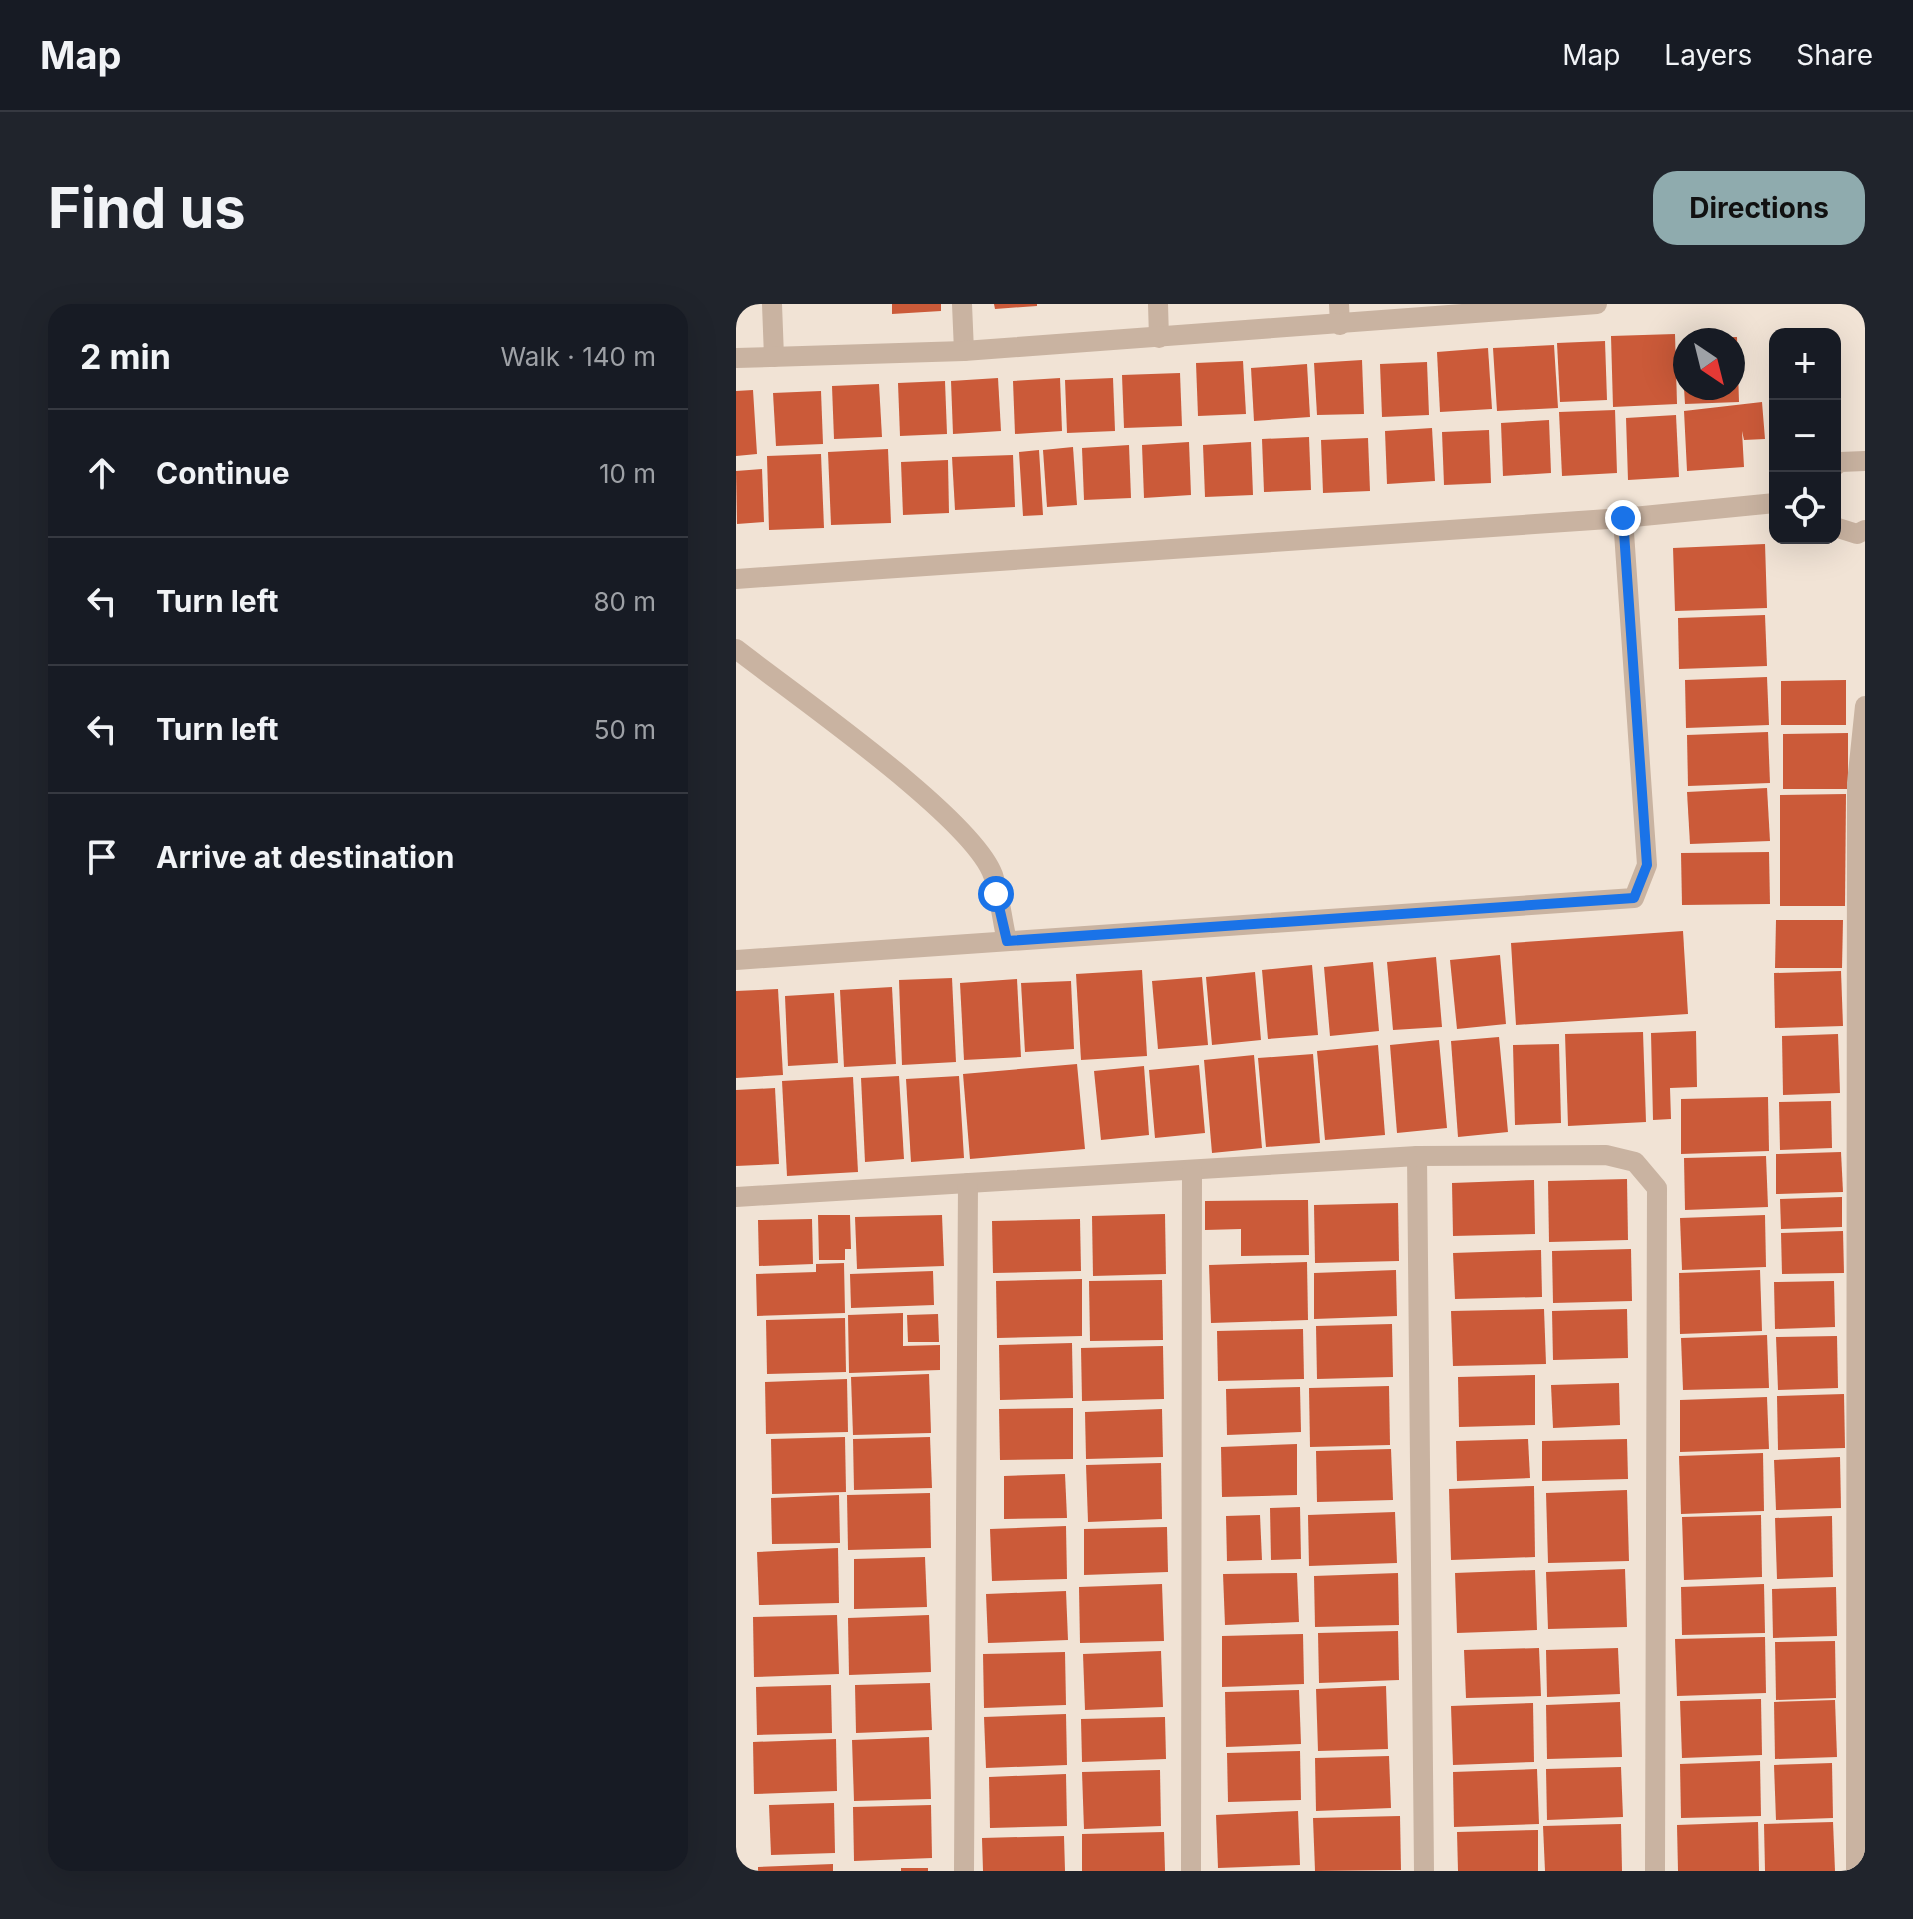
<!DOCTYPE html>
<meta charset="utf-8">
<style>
:root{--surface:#171b24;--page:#20242c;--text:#f1f3f6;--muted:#9ea1a6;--line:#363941;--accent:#8fabae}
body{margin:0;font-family:Inter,sans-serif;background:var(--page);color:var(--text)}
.controls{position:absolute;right:24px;top:24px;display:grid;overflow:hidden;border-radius:16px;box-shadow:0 8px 32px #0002}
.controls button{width:72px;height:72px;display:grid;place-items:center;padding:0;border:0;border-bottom:2px solid var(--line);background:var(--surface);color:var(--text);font:40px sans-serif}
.compass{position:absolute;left:937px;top:24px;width:72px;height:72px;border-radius:50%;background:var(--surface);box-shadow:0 8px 32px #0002;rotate:145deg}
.stop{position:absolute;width:24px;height:24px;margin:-18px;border:6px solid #1a73e8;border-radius:50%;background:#fff}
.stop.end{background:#1a73e8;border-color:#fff;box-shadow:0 2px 8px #0008}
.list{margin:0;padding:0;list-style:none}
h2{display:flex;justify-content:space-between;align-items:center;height:104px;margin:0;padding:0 32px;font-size:34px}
h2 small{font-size:26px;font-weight:400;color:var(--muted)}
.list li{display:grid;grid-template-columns:52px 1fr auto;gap:24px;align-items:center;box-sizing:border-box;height:128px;padding:0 32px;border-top:2px solid var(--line)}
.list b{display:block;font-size:30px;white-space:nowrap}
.list em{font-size:26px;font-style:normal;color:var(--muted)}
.icon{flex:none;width:44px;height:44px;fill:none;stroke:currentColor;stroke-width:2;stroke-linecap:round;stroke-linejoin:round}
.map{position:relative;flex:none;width:1129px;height:1567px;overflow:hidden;border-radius:24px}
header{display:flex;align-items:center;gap:48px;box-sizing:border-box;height:112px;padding:0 40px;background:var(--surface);border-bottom:2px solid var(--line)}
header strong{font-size:38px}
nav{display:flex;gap:44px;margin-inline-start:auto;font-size:28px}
.intro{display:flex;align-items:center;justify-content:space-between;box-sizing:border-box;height:192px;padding:0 48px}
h1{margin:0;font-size:56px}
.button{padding:20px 36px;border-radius:24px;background:var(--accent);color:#111;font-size:28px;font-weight:700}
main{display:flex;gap:48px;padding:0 48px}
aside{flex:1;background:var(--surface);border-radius:24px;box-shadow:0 8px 32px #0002}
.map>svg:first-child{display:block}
</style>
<header>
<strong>Map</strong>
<nav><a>Map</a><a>Layers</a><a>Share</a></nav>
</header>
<div class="intro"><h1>Find us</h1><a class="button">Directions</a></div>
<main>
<aside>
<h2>2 min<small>Walk · 140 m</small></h2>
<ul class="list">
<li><svg class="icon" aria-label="ahead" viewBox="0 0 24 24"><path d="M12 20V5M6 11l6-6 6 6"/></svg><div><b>Continue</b></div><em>10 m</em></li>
<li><svg class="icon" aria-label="left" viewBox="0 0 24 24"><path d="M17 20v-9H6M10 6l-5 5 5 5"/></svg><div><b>Turn left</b></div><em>80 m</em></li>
<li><svg class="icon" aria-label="left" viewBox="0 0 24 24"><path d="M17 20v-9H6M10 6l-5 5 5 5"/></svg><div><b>Turn left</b></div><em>50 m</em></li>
<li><svg class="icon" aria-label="arrive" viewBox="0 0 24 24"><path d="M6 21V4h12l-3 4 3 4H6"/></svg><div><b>Arrive at destination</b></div></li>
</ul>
</aside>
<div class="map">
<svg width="1129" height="1567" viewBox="0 0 1129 1567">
<rect width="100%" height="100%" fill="#f1e3d5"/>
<g fill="#cb5a39">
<path d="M156,0h49v7l-49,3z"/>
<path d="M258,0h43v2l-42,3z"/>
<path d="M939,30l2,70 -64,3 -2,-71z"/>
<path d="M990,33h11l2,65 -54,2 -1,-16h49v-48z"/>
<path d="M869,37l2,59 -47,2 -3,-59z"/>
<path d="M818,41l4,63 -61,3 -4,-63z"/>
<path d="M752,44l4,61 -52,3 -3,-60z"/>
<path d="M626,56l2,54 -47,1 -3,-52z"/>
<path d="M507,57l3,53 -48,2 -2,-53z"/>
<path d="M691,58l2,53 -47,2 -2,-53z"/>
<path d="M571,60l3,53 -56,4 -3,-53z"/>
<path d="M444,69l2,53 -58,2 -2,-53z"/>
<path d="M262,74l3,53 -48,3 -2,-53z"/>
<path d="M324,74l2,53 -47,3 -2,-53z"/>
<path d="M377,74l2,53 -48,2 -2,-53z"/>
<path d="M209,77l2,53 -47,2 -2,-53z"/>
<path d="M143,80l3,53 -48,2 -2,-53z"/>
<path d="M17,86l4,64 -21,2v-65z"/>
<path d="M85,87l2,53 -47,2 -3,-53z"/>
<path d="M1026,98l3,37 -21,1 -2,-9 2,36 -57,4 -3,-60z"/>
<path d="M879,106l2,63 -55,3 -3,-64z"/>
<path d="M940,111l3,62 -51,3 -2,-62z"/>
<path d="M813,116l2,53 -48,3 -2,-53z"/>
<path d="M696,124l3,53 -48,3 -2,-53z"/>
<path d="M753,126l2,53 -47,2 -2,-53z"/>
<path d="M573,133l2,53 -47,2 -2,-53z"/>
<path d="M632,134l2,53 -47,2 -2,-53z"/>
<path d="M453,138l2,53 -47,3 -2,-53z"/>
<path d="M515,138l2,53 -48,2 -2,-52z"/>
<path d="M393,141l2,53 -47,2 -2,-52z"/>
<path d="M337,143l4,58 -30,2 -4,-57z"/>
<path d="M152,145l3,74 -60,2 -3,-73z"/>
<path d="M303,146l4,65 -20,1 -4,-64z"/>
<path d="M85,150l3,74 -55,2 -2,-74z"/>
<path d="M277,151l2,52 -60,3 -3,-53z"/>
<path d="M212,156l1,53 -46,2 -2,-53z"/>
<path d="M26,165l2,53 -27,2 -1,-53z"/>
<path d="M1029,240l2,64 -92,3 -2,-63z"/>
<path d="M1029,311l2,51 -88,3 -1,-51z"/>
<path d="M1031,373l2,48 -83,3 -1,-48z"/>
<path d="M1110,376v45h-65v-44z"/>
<path d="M1032,428l2,51 -82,3 -1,-51z"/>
<path d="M1112,429v56h-65v-55z"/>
<path d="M1031,484l3,53 -80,3 -3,-52z"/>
<path d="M1110,490l-1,112h-65v-111z"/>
<path d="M1033,548l1,52 -88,1 -1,-52z"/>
<path d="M1040,616h67l-1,48h-67z"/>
<path d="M947,627l5,83 -172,11 -5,-82z"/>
<path d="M764,651l6,69 -49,5 -7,-69z"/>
<path d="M700,653l6,70 -49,3 -6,-68z"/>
<path d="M637,658l6,69 -49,5 -6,-69z"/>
<path d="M576,661l6,70 -50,4 -6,-69z"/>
<path d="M406,666l5,86 -66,4 -5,-86z"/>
<path d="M1105,667l2,55 -68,2 -1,-55z"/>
<path d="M519,668l6,68 -49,5 -6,-68z"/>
<path d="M466,673l6,68 -50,4 -6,-68z"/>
<path d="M216,674l4,84 -54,3 -3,-85z"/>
<path d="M281,675l4,78 -57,3 -4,-77z"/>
<path d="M335,677l3,68 -49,3 -4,-69z"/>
<path d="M156,683l4,77 -52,3 -4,-77z"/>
<path d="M42,685l5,86 -47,3v-87z"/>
<path d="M98,689l4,70 -50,3 -3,-70z"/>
<path d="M960,727l1,56 -27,1 1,31 -18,1 -2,-87z"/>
<path d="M907,728l3,90 -78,4 -3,-92z"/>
<path d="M1102,730l2,59 -57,2 -1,-59z"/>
<path d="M763,733l9,95 -50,5 -7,-96z"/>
<path d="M703,736l8,88 -50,5 -7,-88z"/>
<path d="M823,740l2,79 -46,2 -2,-80z"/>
<path d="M642,741l7,90 -60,5 -8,-89z"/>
<path d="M577,750l7,89 -54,4 -8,-89z"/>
<path d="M518,751l8,93 -50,5 -8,-93z"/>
<path d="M341,760l8,85 -115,10 -7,-85z"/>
<path d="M463,761l6,68 -50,5 -6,-68z"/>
<path d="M408,762l5,69 -48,5 -7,-69z"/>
<path d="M163,772l5,83 -39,3 -4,-84z"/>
<path d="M223,772l5,82 -53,4 -5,-83z"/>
<path d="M117,773l5,95 -71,4 -5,-95z"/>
<path d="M39,784l4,76 -43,2v-76z"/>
<path d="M1032,793l1,54 -88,3v-55z"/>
<path d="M1095,797l1,47 -52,2 -1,-48z"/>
<path d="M1105,848l2,40 -67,2v-40z"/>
<path d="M1030,852l2,51 -83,3 -1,-52z"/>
<path d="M891,875l1,61 -79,2 -1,-61z"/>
<path d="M798,876l1,54 -82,2 -1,-53z"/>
<path d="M1106,893v30l-61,2 -1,-30z"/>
<path d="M572,896l1,55 -68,1v-27l-36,1v-29z"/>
<path d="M662,899l1,58 -84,2 -1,-58z"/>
<path d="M429,910l1,60 -73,2 -1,-60z"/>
<path d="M82,911h32l1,34h-6v11h-26z"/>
<path d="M206,911l2,51 -87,3 -2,-52z"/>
<path d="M1029,911l1,52 -84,3 -2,-52z"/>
<path d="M76,915l1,45 -54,2 -1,-46z"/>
<path d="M344,915l1,52 -88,2 -1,-52z"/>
<path d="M1107,927l1,42 -62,1 -1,-41z"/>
<path d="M895,945l1,52 -79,2 -1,-52z"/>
<path d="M805,946l1,47 -87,2 -2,-46z"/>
<path d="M571,958l1,58 -97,3 -2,-58z"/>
<path d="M108,959l1,50 -88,3 -1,-42 60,-2v-8z"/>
<path d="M660,966l1,46 -83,3v-46z"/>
<path d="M1024,966l2,61 -82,3 -1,-61z"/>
<path d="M197,967l1,34 -83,3 -1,-34z"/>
<path d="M346,975v57l-85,2 -1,-57z"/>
<path d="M426,976l1,60 -73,1 -1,-60z"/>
<path d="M1098,977l1,46 -60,2 -1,-47z"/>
<path d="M808,1005l2,55 -93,2 -2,-55z"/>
<path d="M891,1005l1,49 -75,2 -1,-49z"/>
<path d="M167,1009v33l37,-1v25l-91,3 -1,-58z"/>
<path d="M202,1010l1,28h-31l-1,-27z"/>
<path d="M109,1014l1,54 -79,2 -1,-54z"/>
<path d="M656,1020l1,53 -76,2 -1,-53z"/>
<path d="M567,1025l1,50 -86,2 -1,-50z"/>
<path d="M1031,1031l2,53 -86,2 -2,-52z"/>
<path d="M1101,1032l1,52 -60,2 -2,-53z"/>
<path d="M336,1039l1,55 -73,2 -1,-55z"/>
<path d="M427,1042l1,53 -82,2 -1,-53z"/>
<path d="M193,1070l2,59 -78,2 -2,-58z"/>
<path d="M799,1071v50l-76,2 -1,-50z"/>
<path d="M111,1075l1,53 -82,2 -1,-52z"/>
<path d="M883,1079l1,42 -67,3 -2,-43z"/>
<path d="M653,1082l1,59 -80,2 -1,-59z"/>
<path d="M564,1083l1,45 -74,3 -1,-46z"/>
<path d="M1108,1090l1,54 -67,2 -1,-54z"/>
<path d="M1031,1093l2,52 -89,3v-52z"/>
<path d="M337,1104v51l-73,1 -1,-51z"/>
<path d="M426,1105l1,48 -77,2 -1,-47z"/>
<path d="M109,1133l1,55 -74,2 -1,-55z"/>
<path d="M194,1133l2,51 -78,2 -1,-51z"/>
<path d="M792,1135l2,39 -73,3 -1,-40z"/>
<path d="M891,1135l1,40 -86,2v-40z"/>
<path d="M561,1140v51l-75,2 -1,-50z"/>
<path d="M655,1145l2,51 -76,2 -1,-51z"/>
<path d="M1027,1149l1,58 -83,3 -2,-58z"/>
<path d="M1104,1153l1,51 -65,2 -2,-50z"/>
<path d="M425,1159l1,56 -74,3 -2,-57z"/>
<path d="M329,1170l2,44 -63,1v-43z"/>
<path d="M798,1182l1,71 -84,3 -2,-71z"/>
<path d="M891,1186l2,71 -81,2 -2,-70z"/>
<path d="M194,1189l1,55 -83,2 -1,-55z"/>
<path d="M103,1191l1,48 -68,1 -1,-46z"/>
<path d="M564,1203l1,52 -30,1 -1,-52z"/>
<path d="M659,1208l2,51 -88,3 -1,-51z"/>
<path d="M524,1211l2,45 -35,1 -1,-45z"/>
<path d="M1025,1211l1,62 -78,3 -2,-63z"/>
<path d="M1096,1212l1,61 -56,2 -2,-61z"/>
<path d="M330,1222l1,53 -75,2 -2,-52z"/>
<path d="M431,1223l1,45 -84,3v-46z"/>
<path d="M102,1244l1,55 -80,2 -2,-53z"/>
<path d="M189,1253l2,50 -73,2v-50z"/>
<path d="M889,1265l2,58 -79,2 -2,-57z"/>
<path d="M799,1266l2,60 -80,3 -2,-60z"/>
<path d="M561,1269l2,49 -74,3 -2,-51z"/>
<path d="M662,1269l1,52 -84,2 -1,-51z"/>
<path d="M426,1280l2,57 -84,2 -1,-56z"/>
<path d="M1028,1280l1,49 -83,2 -1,-48z"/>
<path d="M1100,1283l1,49 -64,2 -1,-49z"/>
<path d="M330,1287l2,49 -80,3 -2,-49z"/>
<path d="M101,1311l2,59 -85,3 -1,-60z"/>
<path d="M193,1311l2,57 -82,3 -1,-57z"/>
<path d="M662,1327l1,49 -80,3 -1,-50z"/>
<path d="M567,1330l1,50 -82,3v-51z"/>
<path d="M1029,1333l1,56 -89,3 -2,-57z"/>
<path d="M1099,1337l1,57 -60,2 -1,-58z"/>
<path d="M803,1344l2,48 -75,2 -2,-48z"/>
<path d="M882,1344l2,46 -73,3 -1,-47z"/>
<path d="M425,1347l2,56 -78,3 -2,-56z"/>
<path d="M329,1348l1,53 -82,3 -1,-54z"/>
<path d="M194,1379l2,47 -76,3 -1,-48z"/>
<path d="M95,1381l1,48 -75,2 -1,-48z"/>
<path d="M650,1382l2,63 -70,2 -2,-62z"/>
<path d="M563,1386l2,54 -75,3 -1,-55z"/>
<path d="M1025,1395l1,56 -80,3 -2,-57z"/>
<path d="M1099,1396l2,57 -62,2 -1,-57z"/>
<path d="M884,1398l2,55 -75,2 -1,-54z"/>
<path d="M797,1399l1,59 -81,3 -2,-59z"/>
<path d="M330,1410l1,51 -81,3 -2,-51z"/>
<path d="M429,1413l1,42 -84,3 -1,-43z"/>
<path d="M193,1433l2,62 -77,2 -2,-61z"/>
<path d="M100,1435l1,52 -83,3 -1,-52z"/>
<path d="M564,1447l1,49 -73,2 -1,-49z"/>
<path d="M653,1452l2,52 -75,3 -1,-53z"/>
<path d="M1024,1457l1,55 -80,2 -1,-54z"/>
<path d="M1096,1459l1,55 -57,2 -2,-55z"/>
<path d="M885,1463l2,50 -76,3 -1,-51z"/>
<path d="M801,1465l2,55 -85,3 -1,-55z"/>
<path d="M424,1466l1,56 -77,3 -2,-57z"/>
<path d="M330,1470l1,52 -77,2 -1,-51z"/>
<path d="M98,1499l1,50 -64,2 -2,-50z"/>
<path d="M195,1501l1,53 -78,3 -1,-54z"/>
<path d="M562,1507l2,54 -82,3 -2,-53z"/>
<path d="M664,1512l1,54 -86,1 -2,-53z"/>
<path d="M1022,1518l1,49h-81l-1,-46z"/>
<path d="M1097,1518l2,49h-70l-1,-47z"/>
<path d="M885,1520l1,47h-77l-2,-45z"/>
<path d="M802,1526v41h-80l-1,-39z"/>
<path d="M428,1528l1,39h-83v-37z"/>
<path d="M328,1532l1,35h-82l-1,-33z"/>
<path d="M97,1560v7h-75v-4z"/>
<rect x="165" y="1564" width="27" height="3"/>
</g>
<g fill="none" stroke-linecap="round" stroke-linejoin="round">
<g stroke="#c9b3a1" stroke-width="20">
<path d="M36,0l2,53"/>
<path d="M226,0l2,47"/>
<path d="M422,0l1,34"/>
<path d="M603,0l1,21"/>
<path d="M0,54l228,-7 633,-47"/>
<path d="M1099,162l5,-4 25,-1"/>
<path d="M1099,223l22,7 8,-4"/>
<path d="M0,275l887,-61 152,-15"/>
<path d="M0,345c55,43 236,168 257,226 7,21 9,45 14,66"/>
<path d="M0,656l898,-62 13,-33 -24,-347"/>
<path d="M681,852l7,715"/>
<path d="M0,893l681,-41 189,-1 29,7 22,26 -2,683"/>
<path d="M228,1567l4,-688"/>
<path d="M455,1567l1,-701"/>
<path d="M1120,1567l1,-1088 8,-77"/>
</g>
</g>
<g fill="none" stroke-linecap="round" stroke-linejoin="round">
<path stroke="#1a73e8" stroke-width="10" d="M260,590l11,47 627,-43 13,-33 -24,-347"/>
</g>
</svg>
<div class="controls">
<button>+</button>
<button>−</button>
<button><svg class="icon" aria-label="locate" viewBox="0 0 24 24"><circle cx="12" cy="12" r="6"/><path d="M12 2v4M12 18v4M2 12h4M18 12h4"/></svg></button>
</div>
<svg class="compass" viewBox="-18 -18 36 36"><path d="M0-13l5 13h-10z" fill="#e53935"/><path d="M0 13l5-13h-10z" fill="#9ea1a6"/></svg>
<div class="stop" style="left:260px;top:590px"></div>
<div class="stop end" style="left:887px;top:214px"></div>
</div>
</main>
